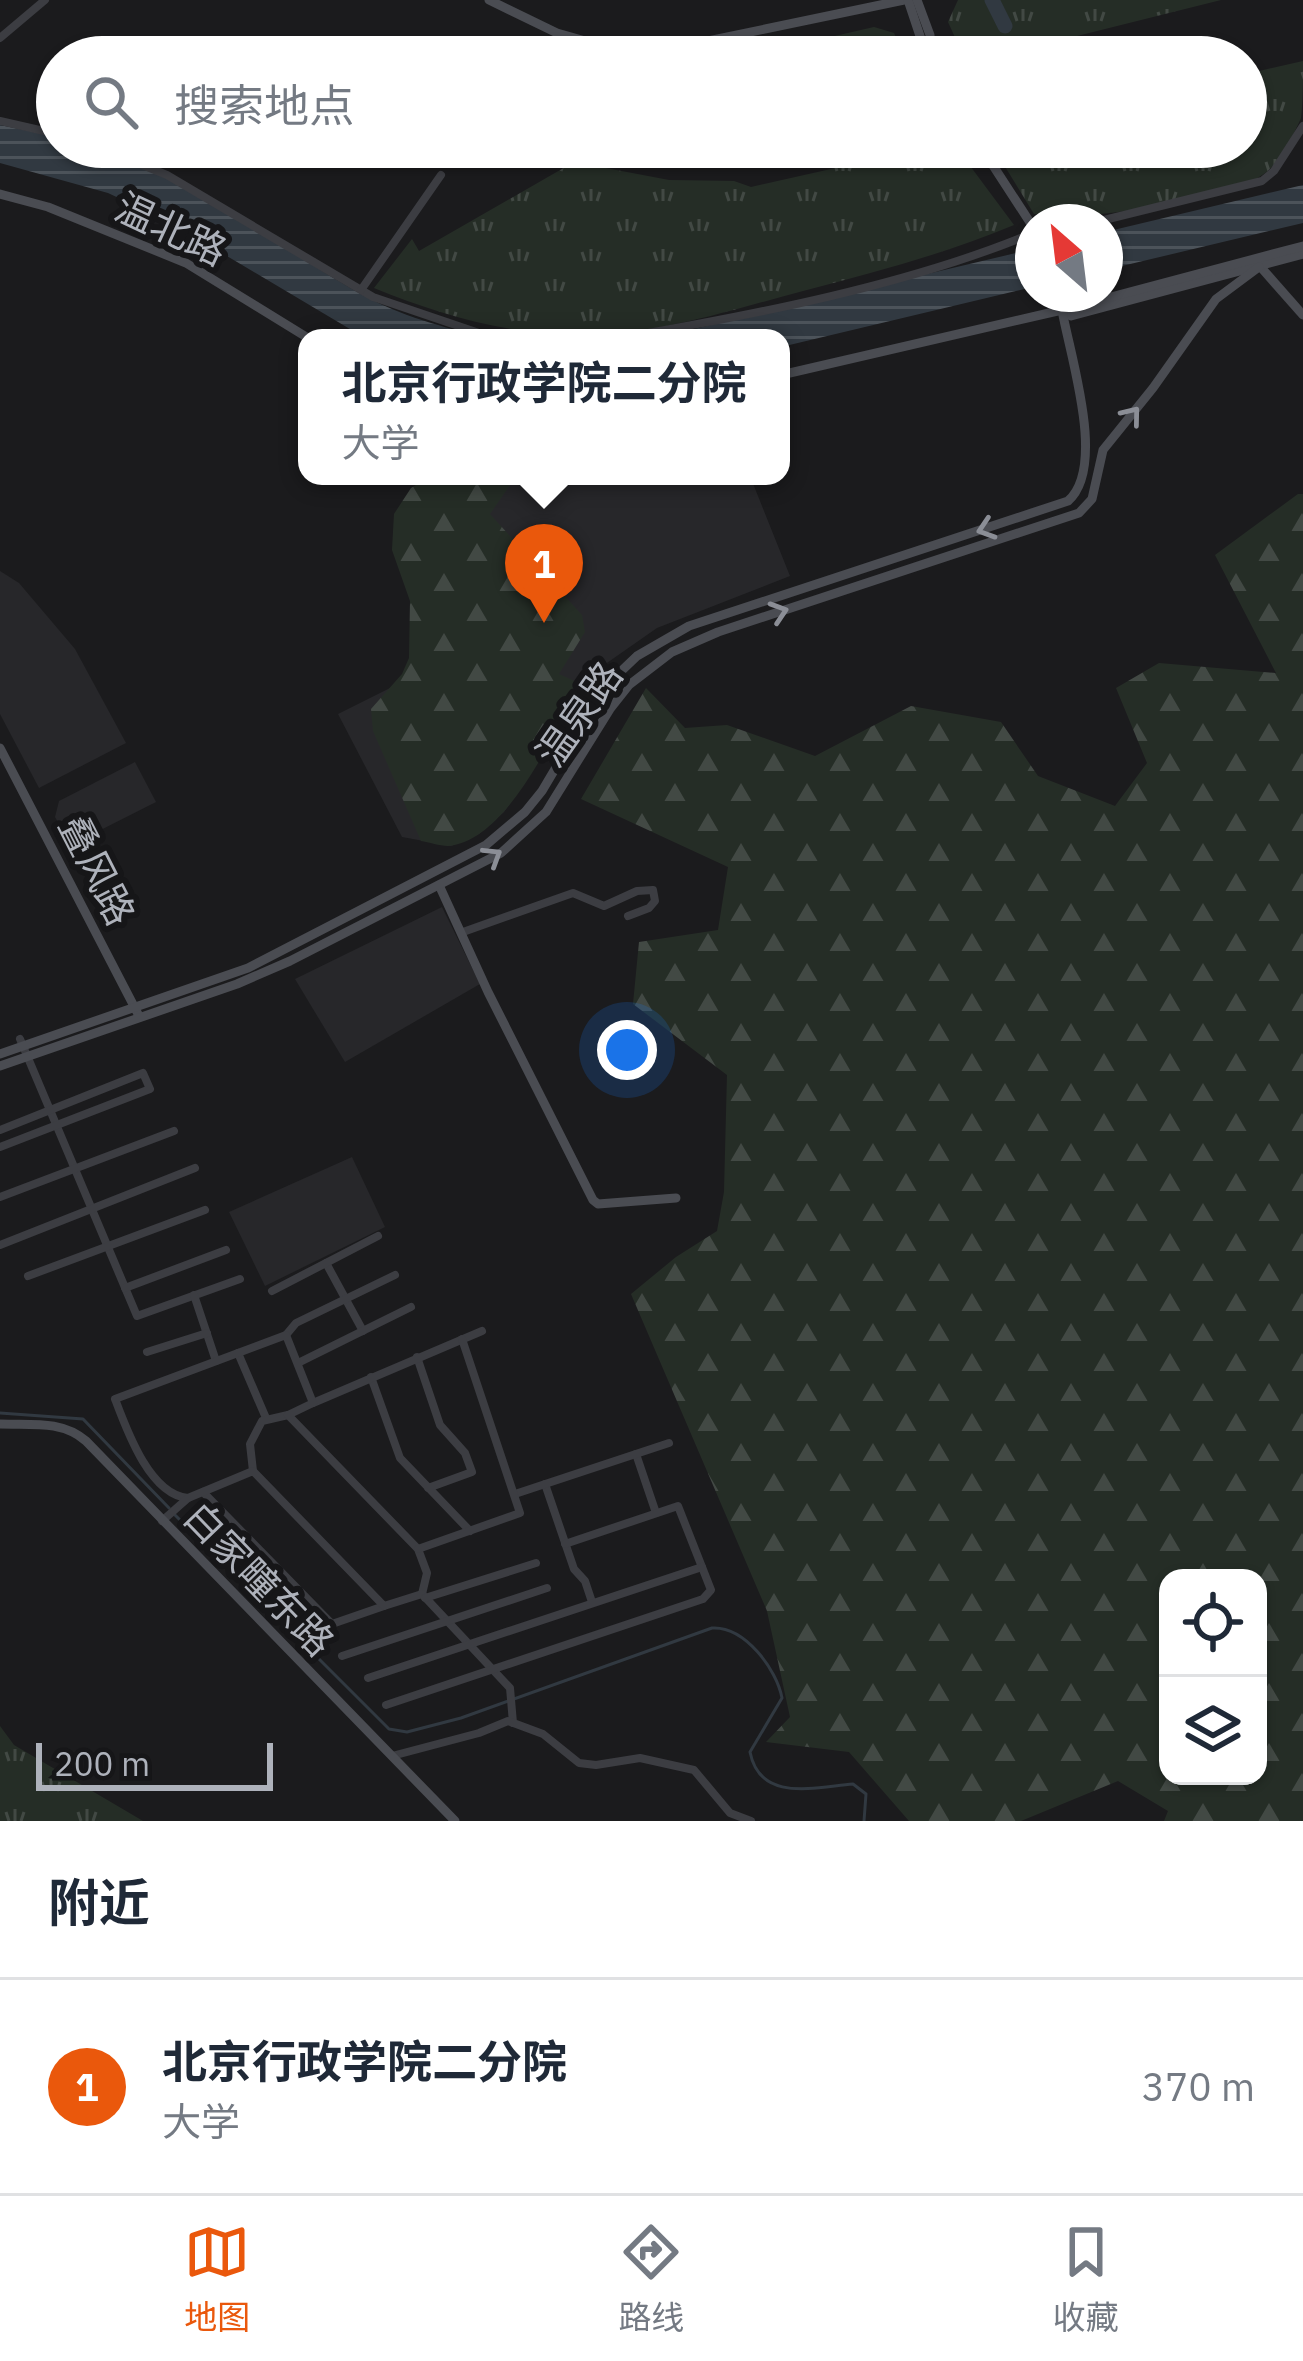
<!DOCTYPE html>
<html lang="zh">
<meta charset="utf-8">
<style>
:root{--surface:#fff;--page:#f6f6f7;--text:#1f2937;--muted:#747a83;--line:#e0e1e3;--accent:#ea580c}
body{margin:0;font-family:"IBM Plex Sans","Noto Sans SC",sans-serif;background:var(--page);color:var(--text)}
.controls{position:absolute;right:36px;bottom:36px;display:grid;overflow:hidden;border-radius:24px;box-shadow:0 3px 9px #0004}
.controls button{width:108px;height:108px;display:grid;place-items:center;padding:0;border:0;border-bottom:3px solid var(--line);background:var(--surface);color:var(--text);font:60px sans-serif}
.compass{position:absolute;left:1015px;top:204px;width:108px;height:108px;border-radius:50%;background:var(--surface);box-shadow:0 3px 9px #0004;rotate:332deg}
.scale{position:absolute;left:36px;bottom:30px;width:237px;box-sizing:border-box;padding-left:12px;border:6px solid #aeb2bb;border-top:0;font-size:33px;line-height:42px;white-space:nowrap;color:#aeb2bb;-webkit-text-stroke:9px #161618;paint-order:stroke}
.you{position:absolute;left:627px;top:1050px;width:42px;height:42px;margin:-30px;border:9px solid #fff;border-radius:50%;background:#1a73e8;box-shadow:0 0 0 18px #1a73e833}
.badge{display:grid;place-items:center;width:78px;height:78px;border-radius:50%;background:var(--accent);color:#fff;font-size:39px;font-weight:700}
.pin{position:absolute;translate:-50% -99px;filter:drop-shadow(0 3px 6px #0008)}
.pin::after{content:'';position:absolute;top:63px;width:42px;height:36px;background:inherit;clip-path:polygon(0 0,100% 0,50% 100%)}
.popup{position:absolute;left:298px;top:329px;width:492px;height:156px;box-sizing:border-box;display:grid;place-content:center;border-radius:24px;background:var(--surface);filter:drop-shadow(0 3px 9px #0005);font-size:39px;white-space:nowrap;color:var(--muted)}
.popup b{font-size:45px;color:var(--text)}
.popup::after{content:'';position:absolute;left:50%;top:100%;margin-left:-24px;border:24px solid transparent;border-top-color:var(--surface)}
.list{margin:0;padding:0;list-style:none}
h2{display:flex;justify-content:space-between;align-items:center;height:156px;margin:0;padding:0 48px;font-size:51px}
h2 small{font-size:39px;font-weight:400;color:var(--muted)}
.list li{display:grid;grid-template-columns:78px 1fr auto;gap:36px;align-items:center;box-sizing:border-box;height:216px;padding:0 48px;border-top:3px solid var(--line)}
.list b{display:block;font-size:45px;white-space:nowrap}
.list p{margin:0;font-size:39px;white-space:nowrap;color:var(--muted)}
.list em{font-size:39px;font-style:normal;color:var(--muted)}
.icon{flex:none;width:66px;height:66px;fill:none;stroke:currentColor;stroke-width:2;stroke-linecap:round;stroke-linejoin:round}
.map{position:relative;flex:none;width:1303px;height:1821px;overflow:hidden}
.search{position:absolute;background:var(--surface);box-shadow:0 3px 9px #0004;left:36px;right:36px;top:36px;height:132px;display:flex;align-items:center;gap:30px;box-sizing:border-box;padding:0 42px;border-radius:66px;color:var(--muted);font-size:45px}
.sheet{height:372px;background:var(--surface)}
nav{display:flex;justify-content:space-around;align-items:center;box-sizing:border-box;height:168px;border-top:3px solid var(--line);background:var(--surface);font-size:33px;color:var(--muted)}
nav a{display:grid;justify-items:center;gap:6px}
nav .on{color:var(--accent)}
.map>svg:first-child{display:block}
</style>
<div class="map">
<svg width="1303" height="1821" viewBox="0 0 1303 1821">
<defs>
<pattern id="grass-tufts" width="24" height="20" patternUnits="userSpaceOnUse" patternTransform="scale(3)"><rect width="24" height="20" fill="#252d26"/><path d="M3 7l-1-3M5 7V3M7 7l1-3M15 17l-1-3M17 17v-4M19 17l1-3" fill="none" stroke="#424944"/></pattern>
<pattern id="forest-firs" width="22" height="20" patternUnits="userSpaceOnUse" patternTransform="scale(3)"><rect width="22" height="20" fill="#252d26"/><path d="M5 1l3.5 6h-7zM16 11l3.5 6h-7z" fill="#424944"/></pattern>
<pattern id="water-rules" width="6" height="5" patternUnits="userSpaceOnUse" patternTransform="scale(3)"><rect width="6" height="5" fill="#313941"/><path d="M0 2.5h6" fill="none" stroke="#4c535a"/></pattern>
</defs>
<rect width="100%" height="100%" fill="#1b1b1d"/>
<g fill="#27272a">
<path d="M426,476h324l40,100 -133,52 -53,37 -100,147 -25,22 -28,12 -49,-9 -64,-123 72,-36 9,-61 -13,-98 12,-37z"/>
<path d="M0,571l19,12 56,66 51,94 -87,45 -39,-74z"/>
<path d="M135,762l21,40 -85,43 -16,-28 4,-16z"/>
<path d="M442,907l38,77 -135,78 -50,-83z"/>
<path d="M352,1157l33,70 -120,59 -36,-74z"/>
</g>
<g fill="url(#grass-tufts)">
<path d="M958,0h263l-228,57h-29l-16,-35z"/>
<path d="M874,27l20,6 10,24h-160z"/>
<path d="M1303,61c0,17 0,41 -2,57 -7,16 -21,44 -36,55 -45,34 -163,39 -220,48l-4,-7h-7l-41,-67h253v-73z"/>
<path d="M929,147h27l58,78c-69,29 -139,47 -211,66 -69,18 -143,43 -215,44 -76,1 -145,-19 -214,-47l38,-49 7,12 155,-89 95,18 65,1 17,6z"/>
<path d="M0,1726l14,19 129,76h-143z"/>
</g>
<g fill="url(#forest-firs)" fill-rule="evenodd">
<path d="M431,476h82v5l-23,33 92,101 3,17 -26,42 22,10c-27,47 -72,156 -133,162 -8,0 -19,-4 -27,-5l-48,-110 -2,-22 31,-35 7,-16 1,-57 -18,-51 2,-36 17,-26z"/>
<path d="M1298,494h5v1327h-139l4,-10 -50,-30 -97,40h-112l-60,-69 -83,-10 24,-25 -23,-106 -136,-317 45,-37 41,-26 7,-39 3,-117 -94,-71 6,-62 79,-12 10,-63 -147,-68 65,-111 39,40 42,-3 88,31 96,-50 90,16 37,54 77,30 32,-43 -31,-75 43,-25 117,10 -61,-118zM1168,1578h90v198h-90z"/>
</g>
<g fill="url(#water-rules)">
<path d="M0,125l57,12v10c101,0 218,101 306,148 37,21 81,32 122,43h-120l-197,-117 -60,-28 -108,-30z"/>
<path d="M1303,185v38l-198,47v-38z"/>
<path d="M1033,249v38l-252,60v-9h-125z"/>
</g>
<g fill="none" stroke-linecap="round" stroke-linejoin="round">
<g stroke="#313941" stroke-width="3">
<path d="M0,1413l83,6 86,89"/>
<path d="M175,1515l214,214 18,3 54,-14 251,-90c33,-2 65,42 70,70l-32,54c10,51 65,35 103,32l13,10 -2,27"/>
</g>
<path stroke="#313941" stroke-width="15" d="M992,0l13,26"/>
<g stroke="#3c3d42" stroke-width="8">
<path d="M0,38l45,-38"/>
<path d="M0,121l57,13"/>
<path d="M98,147l69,28 206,122 106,36 37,5"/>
<path d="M1096,222l166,-41 12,-10 29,-45"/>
<path d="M361,290l80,-115"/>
<path d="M620,338c133,-23 289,-53 413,-105"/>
<path d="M463,932l110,-39 31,13 33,-15 16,-1 2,11 -6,7 -21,8"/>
<path d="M20,1039l117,277 103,-37"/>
<path d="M0,1130l143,-57 7,16 -150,58"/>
<path d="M0,1197l174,-66"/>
<path d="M0,1245l195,-77"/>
<path d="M326,1263l37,68"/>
<path d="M28,1276l177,-66"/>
<path d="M125,1288l101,-38"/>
<path d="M272,1291l106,-55"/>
<path d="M194,1295l22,66"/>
<path d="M286,1335l10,-12 99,-48"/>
<path d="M147,1352l60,-19"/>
<path d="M238,1353l28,65"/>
<path d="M417,1357l23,68 25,28 7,19 -44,16"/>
<path d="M298,1363l113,-56"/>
<path d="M371,1377l29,81 70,73"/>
<path d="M313,1403l169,-72"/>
<path d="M636,1454l20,59"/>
<path d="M253,1471l-3,-27 12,-23 26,-6"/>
<path d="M545,1484l29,85 11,12 7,21"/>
<path d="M203,1492l129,132 52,-18"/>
<path d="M515,1494l154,-51"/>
<path d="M188,1498c-38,-3 -61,-67 -73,-99l171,-64 27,68 -25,12 130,134 9,24 -5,21"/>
<path d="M162,1521l26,-23 65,-27 131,135 38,-12 88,94 3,35"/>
<path d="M418,1549l102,-36 -58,-174"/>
<path d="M425,1598l111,-35"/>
<path d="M342,1656l205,-68"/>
<path d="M368,1678l334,-111 -24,-61 -113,38"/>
<path d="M386,1705l317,-106 8,-9 -9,-23"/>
<path d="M392,1756l87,-23 29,-12 35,13 36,29 17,2 44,-7 54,12 36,43 21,8"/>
</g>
<g stroke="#4a4c52" stroke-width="9">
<path d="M489,0l68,33 53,15 69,-1 225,-47"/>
<path d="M908,0l19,57"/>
<path d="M917,0l13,35 1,22"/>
<path d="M981,147l52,80"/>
<path d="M0,194l48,13 138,56 122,75"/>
<path d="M1258,264l45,51"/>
<path d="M1062,310l9,6 232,-62"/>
<path d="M781,375l281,-65 241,-64"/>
<path d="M0,748l138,266"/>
<path d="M439,885l49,107 105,208 5,4 78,-6"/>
<path d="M0,1054l248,-86 238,-123 39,-33 17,-21 54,-91 19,-23 22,-21 52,-30 379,-125c39,-34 2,-145 -6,-191l-10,-16"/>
<path d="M0,1066l237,-82 53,-23 211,-108 45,-41 64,-103 19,-24 43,-33 46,-20 361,-119 13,-14 11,-49 50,-62 63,-89 43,-32"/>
<path d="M0,1424c31,1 62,-4 86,17l369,380"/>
</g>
</g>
<defs><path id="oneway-chevron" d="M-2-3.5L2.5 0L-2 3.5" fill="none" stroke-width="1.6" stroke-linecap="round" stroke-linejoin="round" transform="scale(3)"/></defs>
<g stroke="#8b8e96">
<use href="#oneway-chevron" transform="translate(1132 415) rotate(-51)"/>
<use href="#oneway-chevron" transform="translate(986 529) rotate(162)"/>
<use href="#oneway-chevron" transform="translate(779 612) rotate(-18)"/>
<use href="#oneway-chevron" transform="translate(493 856) rotate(-32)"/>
</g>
<g text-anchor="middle" stroke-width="12" stroke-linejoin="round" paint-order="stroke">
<g font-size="39" fill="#aeb2bb" stroke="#161618">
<text transform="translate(171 229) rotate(25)" y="14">温北路</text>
<text transform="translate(579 714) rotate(-55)" y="14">温泉路</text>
<text transform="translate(97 870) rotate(63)" y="14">叠风路</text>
<text transform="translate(259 1579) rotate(46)" y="14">白家疃东路</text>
</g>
</g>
</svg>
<div class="controls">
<button><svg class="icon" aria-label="locate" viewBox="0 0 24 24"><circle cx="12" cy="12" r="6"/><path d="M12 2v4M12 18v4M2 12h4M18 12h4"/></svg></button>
<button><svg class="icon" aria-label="layers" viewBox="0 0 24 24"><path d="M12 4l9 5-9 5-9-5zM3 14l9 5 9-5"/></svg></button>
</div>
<svg class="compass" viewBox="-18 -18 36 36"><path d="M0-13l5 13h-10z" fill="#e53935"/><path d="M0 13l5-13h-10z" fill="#747a83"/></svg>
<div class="scale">200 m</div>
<div class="you"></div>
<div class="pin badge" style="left:544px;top:623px">1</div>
<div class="popup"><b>北京行政学院二分院</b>大学</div>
<div class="search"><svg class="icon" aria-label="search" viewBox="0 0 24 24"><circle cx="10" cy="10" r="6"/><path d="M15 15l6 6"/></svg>搜索地点</div>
</div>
<section class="sheet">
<h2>附近<small></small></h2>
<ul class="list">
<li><span class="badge">1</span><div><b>北京行政学院二分院</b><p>大学</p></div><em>370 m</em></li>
</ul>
</section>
<nav>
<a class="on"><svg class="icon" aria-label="map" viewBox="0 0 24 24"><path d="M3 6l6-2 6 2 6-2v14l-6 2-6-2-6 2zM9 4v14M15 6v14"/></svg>地图</a>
<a><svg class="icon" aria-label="directions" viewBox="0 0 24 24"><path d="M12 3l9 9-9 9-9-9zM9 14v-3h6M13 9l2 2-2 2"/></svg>路线</a>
<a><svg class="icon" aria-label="saved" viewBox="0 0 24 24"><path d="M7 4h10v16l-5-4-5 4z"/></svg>收藏</a>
</nav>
